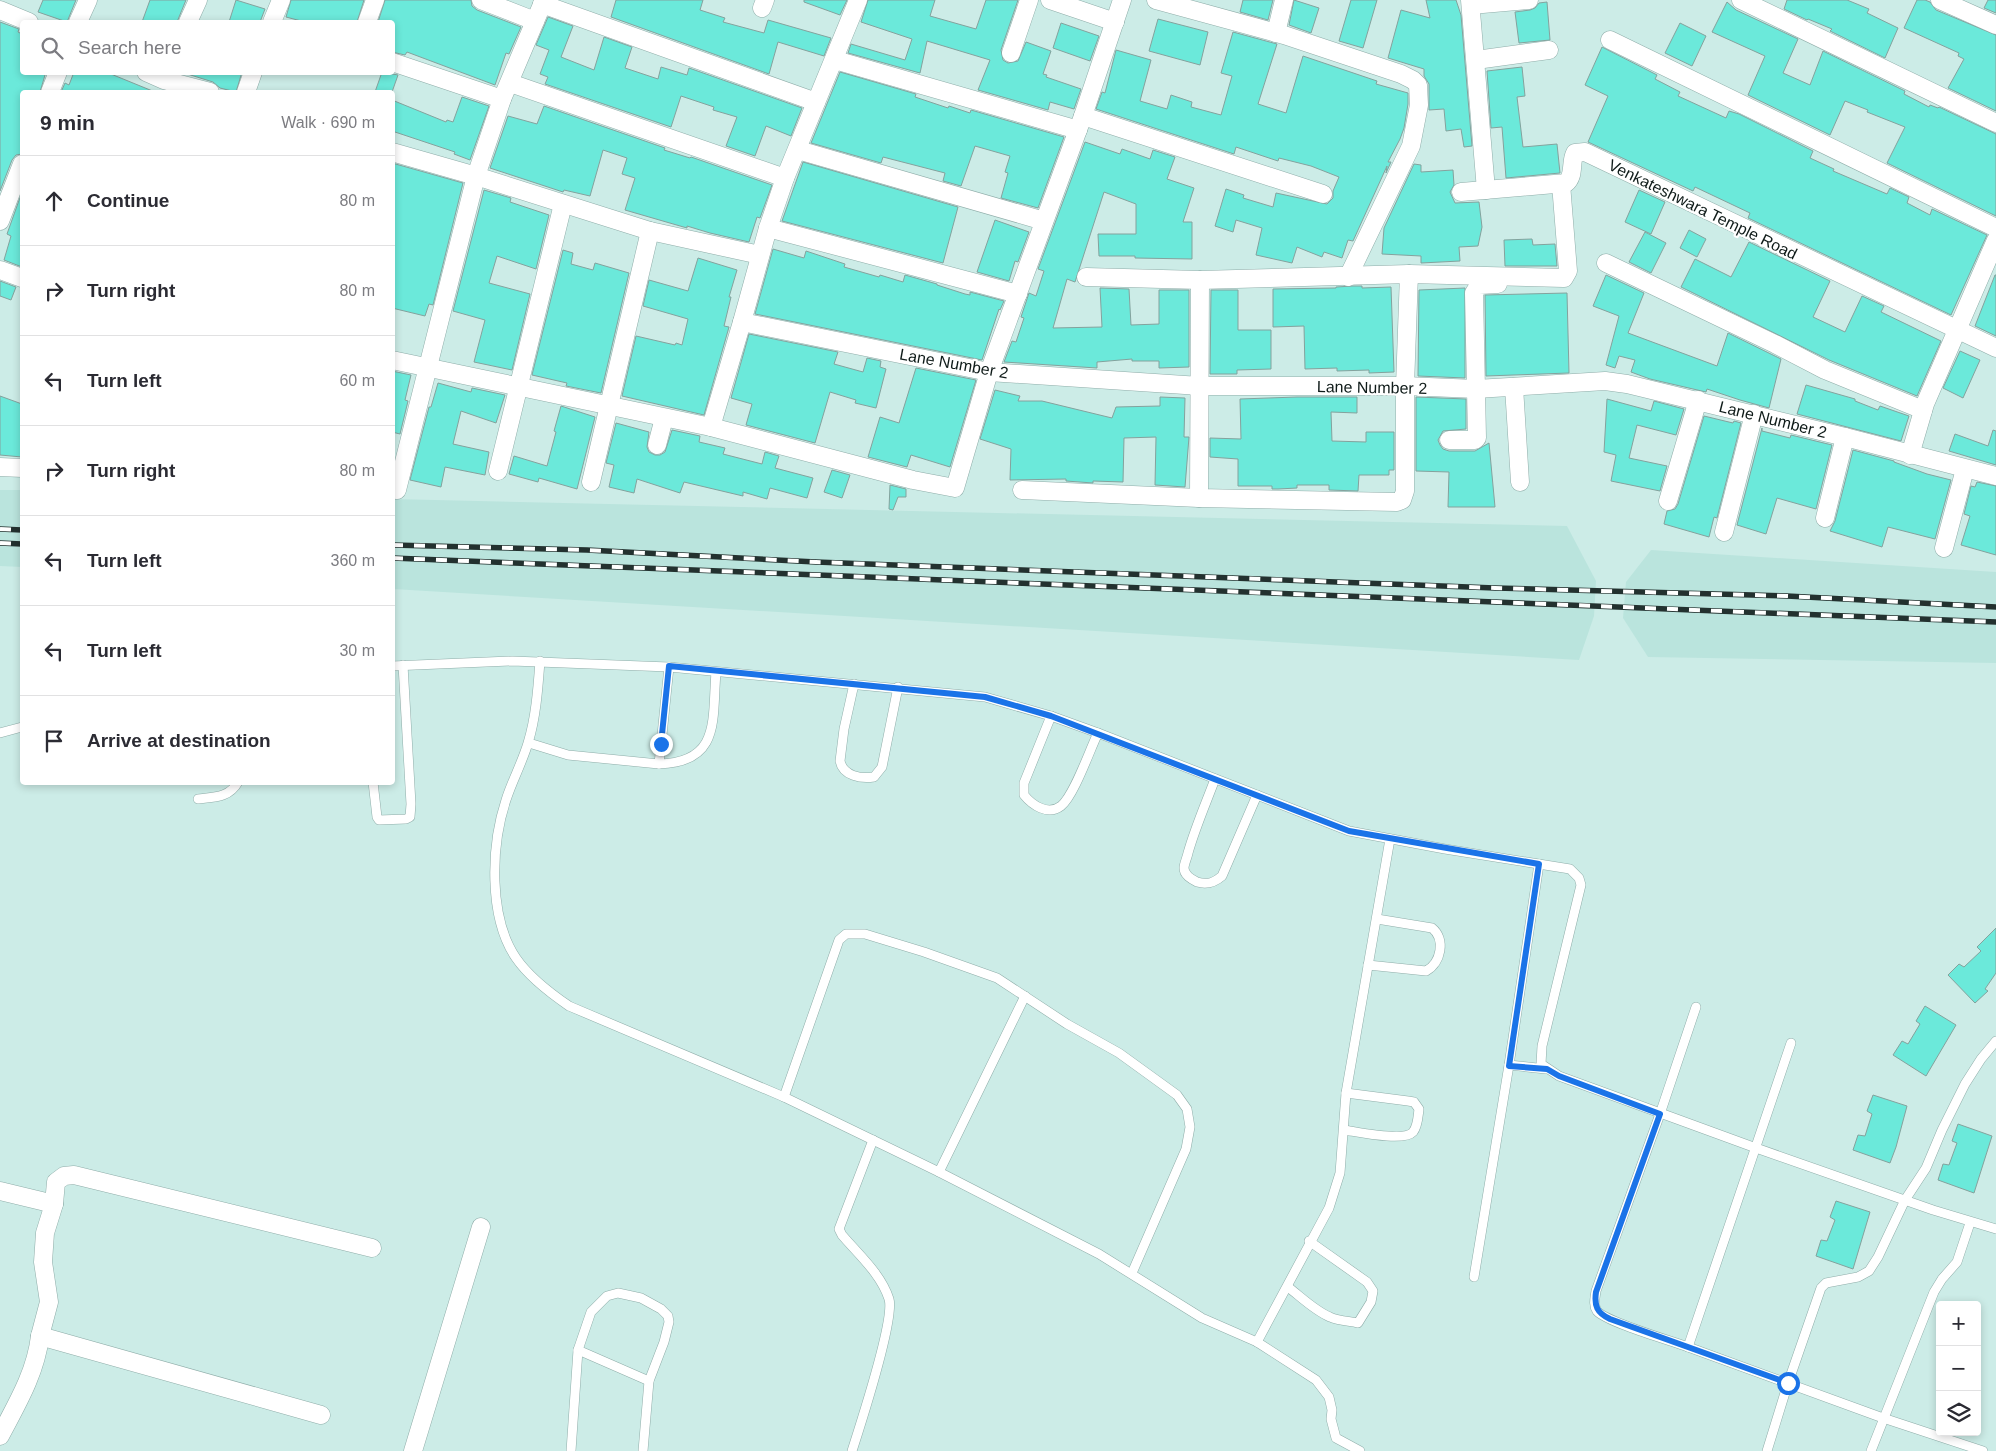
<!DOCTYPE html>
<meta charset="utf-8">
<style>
:root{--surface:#fff;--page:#f7f7f7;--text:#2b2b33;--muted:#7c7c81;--line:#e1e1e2}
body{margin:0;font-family:Helvetica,sans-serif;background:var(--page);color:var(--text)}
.controls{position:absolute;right:15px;bottom:15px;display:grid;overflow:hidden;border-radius:5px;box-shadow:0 2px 8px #0003}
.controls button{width:45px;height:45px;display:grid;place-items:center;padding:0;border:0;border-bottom:1px solid var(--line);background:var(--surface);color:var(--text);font:25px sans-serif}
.stop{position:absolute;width:15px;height:15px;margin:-11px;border:4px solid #1a73e8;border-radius:50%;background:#fff}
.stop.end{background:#1a73e8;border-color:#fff;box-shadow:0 1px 5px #0008}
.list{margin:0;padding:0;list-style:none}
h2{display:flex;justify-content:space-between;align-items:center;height:65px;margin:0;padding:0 20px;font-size:21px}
h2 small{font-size:16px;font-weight:400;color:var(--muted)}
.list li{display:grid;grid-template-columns:32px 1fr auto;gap:15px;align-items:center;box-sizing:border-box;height:90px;padding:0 20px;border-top:1px solid var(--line)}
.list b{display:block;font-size:19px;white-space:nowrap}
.list em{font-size:16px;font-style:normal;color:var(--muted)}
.icon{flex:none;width:28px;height:28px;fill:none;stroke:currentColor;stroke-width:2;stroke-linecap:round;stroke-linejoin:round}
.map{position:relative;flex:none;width:1996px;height:1451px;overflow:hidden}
.search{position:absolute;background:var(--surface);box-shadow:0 2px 8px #0003;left:20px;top:20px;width:375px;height:55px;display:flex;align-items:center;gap:12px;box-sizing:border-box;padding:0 18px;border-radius:5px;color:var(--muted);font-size:19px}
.panel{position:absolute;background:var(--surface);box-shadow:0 2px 8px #0003;left:20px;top:90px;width:375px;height:695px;border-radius:5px}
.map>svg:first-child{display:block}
</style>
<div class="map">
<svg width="1996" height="1451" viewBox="0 0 1996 1451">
<rect width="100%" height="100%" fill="#ccece7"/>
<g fill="#bae4dd">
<path d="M0,490h22v77l-22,-1z"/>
<path d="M392,499l1175,27 29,55 -2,35 -15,44 -1186,-71z"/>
<path d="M1651,550l345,22v91l-348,-6 -25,-39 3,-36z"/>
</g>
<g fill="#6be9da" stroke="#84a29d">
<path d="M43,0h33l-9,22 -29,-10z"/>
<path d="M150,0h36l-9,22h-35z"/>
<path d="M236,0l29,9 -5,13h-31z"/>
<path d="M291,0h73l-7,22h-52l-19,-5z"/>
<path d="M385,0h86l1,6 5,4 44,17 -12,27 -3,-1 -11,32 -88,-33 -2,3 -13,-3v-30h-14z"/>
<path d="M616,0h87l-3,10 25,8 -2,4 41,11 4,-13 63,18 -7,18 -46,-14 -9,32 -158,-57z"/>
<path d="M804,0h43l-7,15 -36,-13z"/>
<path d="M868,0h67l-5,16 46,13 10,-29h32l-17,50 2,10 5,3 10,-2 8,-19 25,9 -8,23 4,1 -1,2 35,12 -7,20 -24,-7 -2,8 -70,-20 12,-30 -63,-19 -7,32 -72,-20 3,-9 54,16 7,-21 -51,-17z"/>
<path d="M1243,0h30l-5,20 -28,-8z"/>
<path d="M1294,0l25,8 -8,25 -22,-8z"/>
<path d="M1351,0h26l-14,48 -24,-7z"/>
<path d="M1426,0h30l5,15 11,131 -8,1 -3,-18 -15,2 -2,-22 -15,1v-26l-5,-8v-7l-36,-11 13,-48 29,8z"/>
<path d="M1787,0h60l22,9 -2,4 31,15 -13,30 -55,-27 2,-2 -24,-10 -1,1 -23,-11z"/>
<path d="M1917,0h8l5,2 6,8 60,25v76l-48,-23 16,-29 -6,-3 1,-3 -55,-25z"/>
<path d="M1988,0h8v13l-12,-5z"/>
<path d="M1547,2l3,38 -31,3 -4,-31 15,-2 5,-2 4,-5z"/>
<path d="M1727,2l9,8 62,29 -15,34 27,12 13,-34 82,40 -1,3 25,13 1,-2 8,3 1,-1 57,27v82l-109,-53 18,-36 -38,-15 1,-2 -23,-9 -15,34 -82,-40 17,-39 -53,-24z"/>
<path d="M548,17l25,9 -12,31 33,13 10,-33 28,10 -7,21 33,11 3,-12 26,8 2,-7 113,40 -11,28 -25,-10 -11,30 -29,-10 11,-29 -24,-7 1,-3 -33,-11 -10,31 -126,-43 3,-7 -8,-3 9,-24 -13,-5z"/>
<path d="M1158,19l50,13 -8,33 -51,-14z"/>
<path d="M0,22l19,7 -1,3 4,2v38h18l5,3 -5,17h-18v62l-6,1 -4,5 -12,31z"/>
<path d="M1061,23l38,13 -9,25 -37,-13z"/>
<path d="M1680,23l26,13 -14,30 -27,-13z"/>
<path d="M1233,32l44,12 -19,60 28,9 17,-57 74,25 -1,3 32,9v11l-4,24 -4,11 -12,23h3l-5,11 1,-7 -34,75 -5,-1 -6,18 -18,-6 -2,5 -25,-10 -5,16 -36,-8 6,-27 -26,-8 -3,12 -18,-6 11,-37 18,6 -1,3 30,9 3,-14 51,11 6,-6v-7l6,-14 -28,-11 -32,-8 -1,3 -42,-14 -2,7 -138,-45 6,-17 3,1 11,-43 35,10 -11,41 27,8 4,-14 21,7 -1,5 30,8 11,-39 -11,-3z"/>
<path d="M1602,47l55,28 -2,4 25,13 -2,4 48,22 3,-7 10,3 74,37 -3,7 24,11 -1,2 54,23 3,-6 19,9 -2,6 23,12 2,-6 55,26 -36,80 -203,-97 2,-5 -55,-26 -2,4 -105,-49 20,-46 -23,-11z"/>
<path d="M1522,67l3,29 -8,1 6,50 34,-3 3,29 -54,5 -4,-51 -11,1 -4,-57z"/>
<path d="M74,72h32l49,20h-94l4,-9 4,2z"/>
<path d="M181,72h61l-6,20 -16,-4 -7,-6z"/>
<path d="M382,72l16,3 -6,17h-17z"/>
<path d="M840,72l76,22 -1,3 33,11 1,-2 21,7 1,-3 93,27 -26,71 -37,-10 7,-25 -3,-1 5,-16 -35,-10 -14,40 -18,-5 2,-8 -62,-16 -2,6 -70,-20z"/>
<path d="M462,97l27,9 -19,54 -16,-6 1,-2 -63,-21v-31l54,22 1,-2 6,2z"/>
<path d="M544,106l121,42 -1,2 26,8 1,-1 81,28 -12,33 -3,-1 -8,25 -39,-9 -23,-7v2l-62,-18 10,-32 -13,-4 5,-16 -24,-8 -13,46 -26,-6 -1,2 -73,-24 18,-52 29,8z"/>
<path d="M1085,142l35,12 2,-5 28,10 3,-9 22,7 -8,22 27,9 -11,34h9v37l-57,-1v-2h-36l-1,-22h38v-30l-32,-12 -29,90 -8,-3 -14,49 49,-1 -2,-39 29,1 2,36 28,-1v-34h30v77l-30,1v-7h-27v-2l-35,3v6l-93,-6 8,-21 4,1 8,-24 -3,-1 8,-24 7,3 8,-25 -6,-2z"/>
<path d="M803,162l155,45 -15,56 -161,-42z"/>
<path d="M392,163l71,20 -30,122 -4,-1 -4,12 -33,-8z"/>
<path d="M1414,164l7,1v7l32,-2 1,15 -4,7 5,11 24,-1 3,25 -4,19 -19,1 1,14 -39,2v-7l-39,-2 2,-26z"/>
<path d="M484,190l27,8 -1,4 39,13 -13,54 -39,-13 -8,27 41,11 -18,76 -38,-8 11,-42 -32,-9z"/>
<path d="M1639,190l26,12 -14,32 -26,-12z"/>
<path d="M22,192v75l-18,-7 7,-24 -4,-2z"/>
<path d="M995,220l34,12 -11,30 -3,-1 -6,20 -32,-9z"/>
<path d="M1689,230l17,9 -9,18 -17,-9z"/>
<path d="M1645,232l21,11 -15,30 -22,-11z"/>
<path d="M1532,239l1,6 22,-1 2,22h-52l-1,-26z"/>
<path d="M1749,242l81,39 -17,36 32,15 17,-36 22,10 -3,6 60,29 -24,55 -88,-36 -148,-73 14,-28 36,18z"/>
<path d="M773,249l31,9 2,-7 39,13 -1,3 35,10 1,-2 23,7 2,-7 32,9v1l28,9 5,1v-3l34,9 -4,9 -1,-1 -17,51 -227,-46z"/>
<path d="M563,250l10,3 -2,11 22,6 2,-7 34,10 -28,120 -35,-7 1,-3 -35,-8z"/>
<path d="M698,258l39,12 -8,27h2l-7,29 5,1 -25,88 -82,-19 14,-60 39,9 1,-2 6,2 6,-26 -45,-13 6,-26 39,11z"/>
<path d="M1606,275l38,18 -16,40 89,33 11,-33 53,26 -12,49 -29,-8 -33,-11 -1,3 -56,-13 -19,-7 4,-12 -16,-4 -4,12 -9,-3 13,-49 -26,-10z"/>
<path d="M1995,275h1v61l-21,-10z"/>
<path d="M0,281l16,6 -5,13 -11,-4z"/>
<path d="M1353,286h9v2l29,-1 3,85 -25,1v-3l-32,1v-3l-32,1 -1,-43 -31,1v-38l63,-1v-1z"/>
<path d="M1465,288v90l-47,-2 1,-86z"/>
<path d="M1211,290h27v40h33v39l-34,1v4h-27z"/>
<path d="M1567,293l2,80 -83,3 -1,-81z"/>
<path d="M749,334l89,18 -4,12 29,8 4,-14 14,3 -1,6 6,2 -10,39 -21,-5 1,-3 -26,-8 -15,51 -69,-18 6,-21 -21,-6z"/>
<path d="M1960,351l20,9 -17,38 -20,-10z"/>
<path d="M916,368l60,12 -26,87 -39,-12 -4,12 -39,-10 12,-40 19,6z"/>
<path d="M392,371l19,4 -6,25 3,1 -8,33 -8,-2z"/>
<path d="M438,383l33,9 1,-4 33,7 -9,28 -35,-12 -8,33 36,8 -4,23 -40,-8 -4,20 -31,-7 19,-73h2z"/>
<path d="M1806,385l49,14v2l23,9 2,-4 29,10 -8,25 -104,-27z"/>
<path d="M995,390l25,6 -2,5h24l70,17 4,-11 44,-1v-9l25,1 -1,39h5l-4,50 -30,-2 1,-48 -32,1 -1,44 -30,-1v2l-27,-2v-2l-56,1 1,-31 -31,-10z"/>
<path d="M0,396l22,8v53l-22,-2z"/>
<path d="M1297,397h60v16l-26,-1 1,29 34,1v-10h28v38h-5v5h-30l-1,16 -29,-1v-5h-32v3l-19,1h-6v-3h-34v-27l-28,-2v-19l31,1 -1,-40z"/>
<path d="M1416,397l50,2v30l-23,2 -5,9 2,5 3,4 6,2h26l14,-8 6,64h-47l1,-35 -33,-1z"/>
<path d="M1607,399l44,12 3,-10 30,8 -8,26 -39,-10 -8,33 38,8 -7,25 -49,-10 5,-26 -12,-3z"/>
<path d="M561,406l34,11 -18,72 -38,-11 -1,4 -29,-8 5,-18 33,10 9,-34 -2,-1z"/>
<path d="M1704,416l29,7 1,-2 7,2 -24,95 -3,-1 -5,20 -45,-13 3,-13 8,-2 3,-5z"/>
<path d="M616,423l33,9 -2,15 2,5 6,3h5l5,-3 7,-22 28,6 -1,6 26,6 -2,6 39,10 3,-12 14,4 -4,12 38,10 -6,20 -37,-10 -3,11 -24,-7v4l-59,-14 -4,11 -43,-14 -3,14 -25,-6 5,-22 -8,-2z"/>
<path d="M1762,428v3l28,7 1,-3 41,10 -16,64 -39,-11 -11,36 -29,-9z"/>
<path d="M1993,430l3,1v34l-47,-14 6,-17 33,12z"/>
<path d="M1853,450l41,11v1l33,12 24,6 -16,59 -47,-12 -6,20 -52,-16 5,-10z"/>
<path d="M832,470l18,5 -8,23 -18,-6z"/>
<path d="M1977,482l19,4v69l-35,-10 9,-29 -6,-2 7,-28 4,1z"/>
<path d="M890,485l16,4v8h-8l-5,13 -4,-1z"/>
<path d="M1996,928v45l-11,16 3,2 -13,12 -27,-28 11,-11 5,3 17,-16 -4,-4z"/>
<path d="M1925,1006l31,19 -30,51 -33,-21 9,-14 6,3 12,-20 -4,-3z"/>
<path d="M1873,1095l34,11 -11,41 -6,16 -37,-13 5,-15 7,1 7,-22 -5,-3z"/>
<path d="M1958,1124l34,12 -18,57 -36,-13 5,-16 6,1 8,-22 -5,-2z"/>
<path d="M1836,1201l34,11 -17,57 -37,-13 5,-16 6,1 8,-21 -5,-3z"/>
</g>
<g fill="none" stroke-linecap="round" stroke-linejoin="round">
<g stroke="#8fada9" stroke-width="10">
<g id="service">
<path d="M540,661c-2,27 -4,56 -12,82 -6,20 -16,38 -22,57 -15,45 -18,117 10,158 13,19 34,35 53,48l215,91 155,75 160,82 103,64 55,24 59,38 13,17 3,13 -1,9 5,19 24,13"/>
<path d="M392,666l120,-5 157,6 316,30 66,19 47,17 251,98 96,18 125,20 9,9 2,7 -39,161 -1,18 18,12 197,72 177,62 63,19"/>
<path d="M669,667l-10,97c62,-2 53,-44 57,-92"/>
<path d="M854,684l-10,45 -4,32c3,15 21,18 34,16l8,-10 16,-80"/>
<path d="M1051,716l-27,67v12c8,10 24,21 37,11 13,-10 29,-57 37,-73"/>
<path d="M0,733l22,-6"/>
<path d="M529,743l39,12 91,9"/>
<path d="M1215,779c-9,24 -20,49 -27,74 -1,5 -4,11 -4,15 0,7 7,11 13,14 10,3 17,1 25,-6l35,-81"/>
<path d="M373,782l4,35 2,3 27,-1 4,-2 1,-13 -8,-139"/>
<path d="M198,799c16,-2 31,-1 40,-17"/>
<path d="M1368,965l58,6c15,-8 20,-32 6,-43l-55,-9"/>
<path d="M1696,1007l-36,107 -64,177c-1,7 -3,14 1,20 9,11 75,30 91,36l103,-304"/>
<path d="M1509,1065l37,4"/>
<path d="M784,1097l55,-157 7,-6h19l59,18 73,26 70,46 52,29 58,42 10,14 3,18 -4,22 -54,124"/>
<path d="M1344,1130c14,2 60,12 69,2 5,-6 5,-16 6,-23l-5,-7 -6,-1 -62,-8"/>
<path d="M939,1172l86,-176"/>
<path d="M1474,1277l35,-212 30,-201"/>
<path d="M1288,1287c13,10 27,24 42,30 9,4 19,4 28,6l13,-21 2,-11 -6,-9 -58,-41"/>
<path d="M1257,1342l72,-134 11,-35 6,-80 44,-254"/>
<path d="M1688,1347l195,71 100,33"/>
<path d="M578,1350l71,31"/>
<path d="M571,1451l7,-101 13,-38 16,-16 11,-3 23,5 20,11 7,7 1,6 -5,20 -15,39 -6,70"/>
<path d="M852,1451c8,-25 43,-132 37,-152 -8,-25 -30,-44 -47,-64l-3,-6 34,-89"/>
<path d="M1767,1451l21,-68 33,-95 5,-5 32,-6 11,-6 9,-14 27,-57 21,-32 16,-38 23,-46 16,-25 15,-18"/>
<path d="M1871,1451l63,-159 8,-13 15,-17 13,-39"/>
</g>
</g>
<g stroke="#8fada9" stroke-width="19">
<g id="minor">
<path d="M481,0l54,21"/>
<path d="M1050,0l65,22"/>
<path d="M1156,0l128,35 117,39 12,6 5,5 1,20 -8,41 -63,131"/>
<path d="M1470,0l16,190"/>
<path d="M1741,0l255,123"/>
<path d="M1940,0l56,25"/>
<path d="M542,4l274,98"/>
<path d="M1471,5l58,-5"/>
<path d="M762,8l3,-8"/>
<path d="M0,10l29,12"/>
<path d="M78,22l10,-22"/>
<path d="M188,22l10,-22"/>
<path d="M272,22l9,-22"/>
<path d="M367,22l8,-22"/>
<path d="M1276,33l8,-33"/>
<path d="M1610,40l386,188"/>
<path d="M1011,53l18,-53"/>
<path d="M835,60l243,70"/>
<path d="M1476,60l73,-10"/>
<path d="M392,62l110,37"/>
<path d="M146,72l18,8 46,12"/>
<path d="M510,83l275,95"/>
<path d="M50,92l8,-20"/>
<path d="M246,92l7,-20"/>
<path d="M1083,116l240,78"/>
<path d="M798,150l246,71"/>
<path d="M392,152l84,24 174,55 110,24"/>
<path d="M1461,192l105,-9c9,-7 4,-21 9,-30l10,-1 411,196"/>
<path d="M0,221l22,-57"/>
<path d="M768,228l250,66"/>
<path d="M1606,263l169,81 50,26 98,40"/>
<path d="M0,270l22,8"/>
<path d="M1086,277l114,3 209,-6 155,4 4,-7 -7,-87"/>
<path d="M742,322l247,50 211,14h205l71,3 129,-8 22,3 218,53 151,39"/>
<path d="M392,360l319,67 202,53 42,8 34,-116 94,-256 39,-116"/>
<path d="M1514,387l6,95"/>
<path d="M711,427l31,-105 26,-94 17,-50 73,-178"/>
<path d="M1449,440h26l2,-2 -3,-145 5,-8 19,-1"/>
<path d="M657,445l7,-27"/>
<path d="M1910,455l15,-51 71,-164"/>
<path d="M0,467l22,1"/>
<path d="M498,471l65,-267"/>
<path d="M591,482l59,-251"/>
<path d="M397,490l79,-314 26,-77 42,-99"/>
<path d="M1022,490l177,8 198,4 5,-2 3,-9v-105l4,-112"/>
<path d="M1199,498l1,-218"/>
<path d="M1668,501l30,-101"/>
<path d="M1825,518l20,-81"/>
<path d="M1724,532l30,-118"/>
<path d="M1944,548l21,-79"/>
<path d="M0,1191l54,13 2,-22 8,-6 10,-1 298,73"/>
<path d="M54,1204l-9,29 -2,29 6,40 -9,34 281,79"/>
<path d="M0,1436c17,-32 36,-64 40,-100"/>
<path d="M413,1451l68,-224"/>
</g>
</g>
<use href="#service" stroke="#fff" stroke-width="9"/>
<use href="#minor" stroke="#fff" stroke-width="18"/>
<g stroke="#23312f" stroke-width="5.5">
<g id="rail">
<path d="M0,529l22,1"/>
<path d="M0,543l22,1"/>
<path d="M392,545l195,5 229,12 679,26 292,8 209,11"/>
<path d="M392,558l1604,64"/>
</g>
</g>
<use href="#rail" stroke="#fff" stroke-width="4" stroke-dasharray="11" stroke-linecap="butt"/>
</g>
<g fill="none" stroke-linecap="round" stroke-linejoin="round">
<path stroke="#1a73e8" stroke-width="6" d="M661,744l8,-78 316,31 66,19 298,115 190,33 -30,202 38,3 12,7 101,38 -64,178c-2,14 1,21 14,27l178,64"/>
</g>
<g text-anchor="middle" stroke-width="4.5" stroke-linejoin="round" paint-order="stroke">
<g font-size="16" fill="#0f1b19" stroke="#fff">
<text transform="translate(1703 209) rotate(26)" y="6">Venkateshwara Temple Road</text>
<text transform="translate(954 363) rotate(10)" y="6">Lane Number 2</text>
<text transform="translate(1372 387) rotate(1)" y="6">Lane Number 2</text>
<text transform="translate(1773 419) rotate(14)" y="6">Lane Number 2</text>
</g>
</g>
</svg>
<div class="controls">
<button>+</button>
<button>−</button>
<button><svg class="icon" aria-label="layers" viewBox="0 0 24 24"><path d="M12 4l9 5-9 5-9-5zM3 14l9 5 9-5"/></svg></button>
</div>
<div class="stop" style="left:1788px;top:1383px"></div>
<div class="stop end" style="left:661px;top:744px"></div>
<div class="search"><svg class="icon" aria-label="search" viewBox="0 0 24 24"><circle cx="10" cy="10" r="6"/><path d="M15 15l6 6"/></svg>Search here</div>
<section class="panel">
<h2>9 min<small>Walk · 690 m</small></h2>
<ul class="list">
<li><svg class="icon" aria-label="ahead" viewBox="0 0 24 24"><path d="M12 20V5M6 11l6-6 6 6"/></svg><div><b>Continue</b></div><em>80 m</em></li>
<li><svg class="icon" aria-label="right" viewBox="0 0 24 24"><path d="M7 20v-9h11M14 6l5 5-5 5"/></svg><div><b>Turn right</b></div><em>80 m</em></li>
<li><svg class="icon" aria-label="left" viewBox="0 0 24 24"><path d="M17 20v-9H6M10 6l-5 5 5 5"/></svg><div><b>Turn left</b></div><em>60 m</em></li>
<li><svg class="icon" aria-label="right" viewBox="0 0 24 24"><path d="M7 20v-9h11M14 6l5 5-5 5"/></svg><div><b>Turn right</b></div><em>80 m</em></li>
<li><svg class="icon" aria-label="left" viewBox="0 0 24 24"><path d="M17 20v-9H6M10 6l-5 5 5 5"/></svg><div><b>Turn left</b></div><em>360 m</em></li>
<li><svg class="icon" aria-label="left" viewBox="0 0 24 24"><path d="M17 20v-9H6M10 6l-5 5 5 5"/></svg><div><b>Turn left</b></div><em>30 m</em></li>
<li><svg class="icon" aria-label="arrive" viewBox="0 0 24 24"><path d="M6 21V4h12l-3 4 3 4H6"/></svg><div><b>Arrive at destination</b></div></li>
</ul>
</section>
</div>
